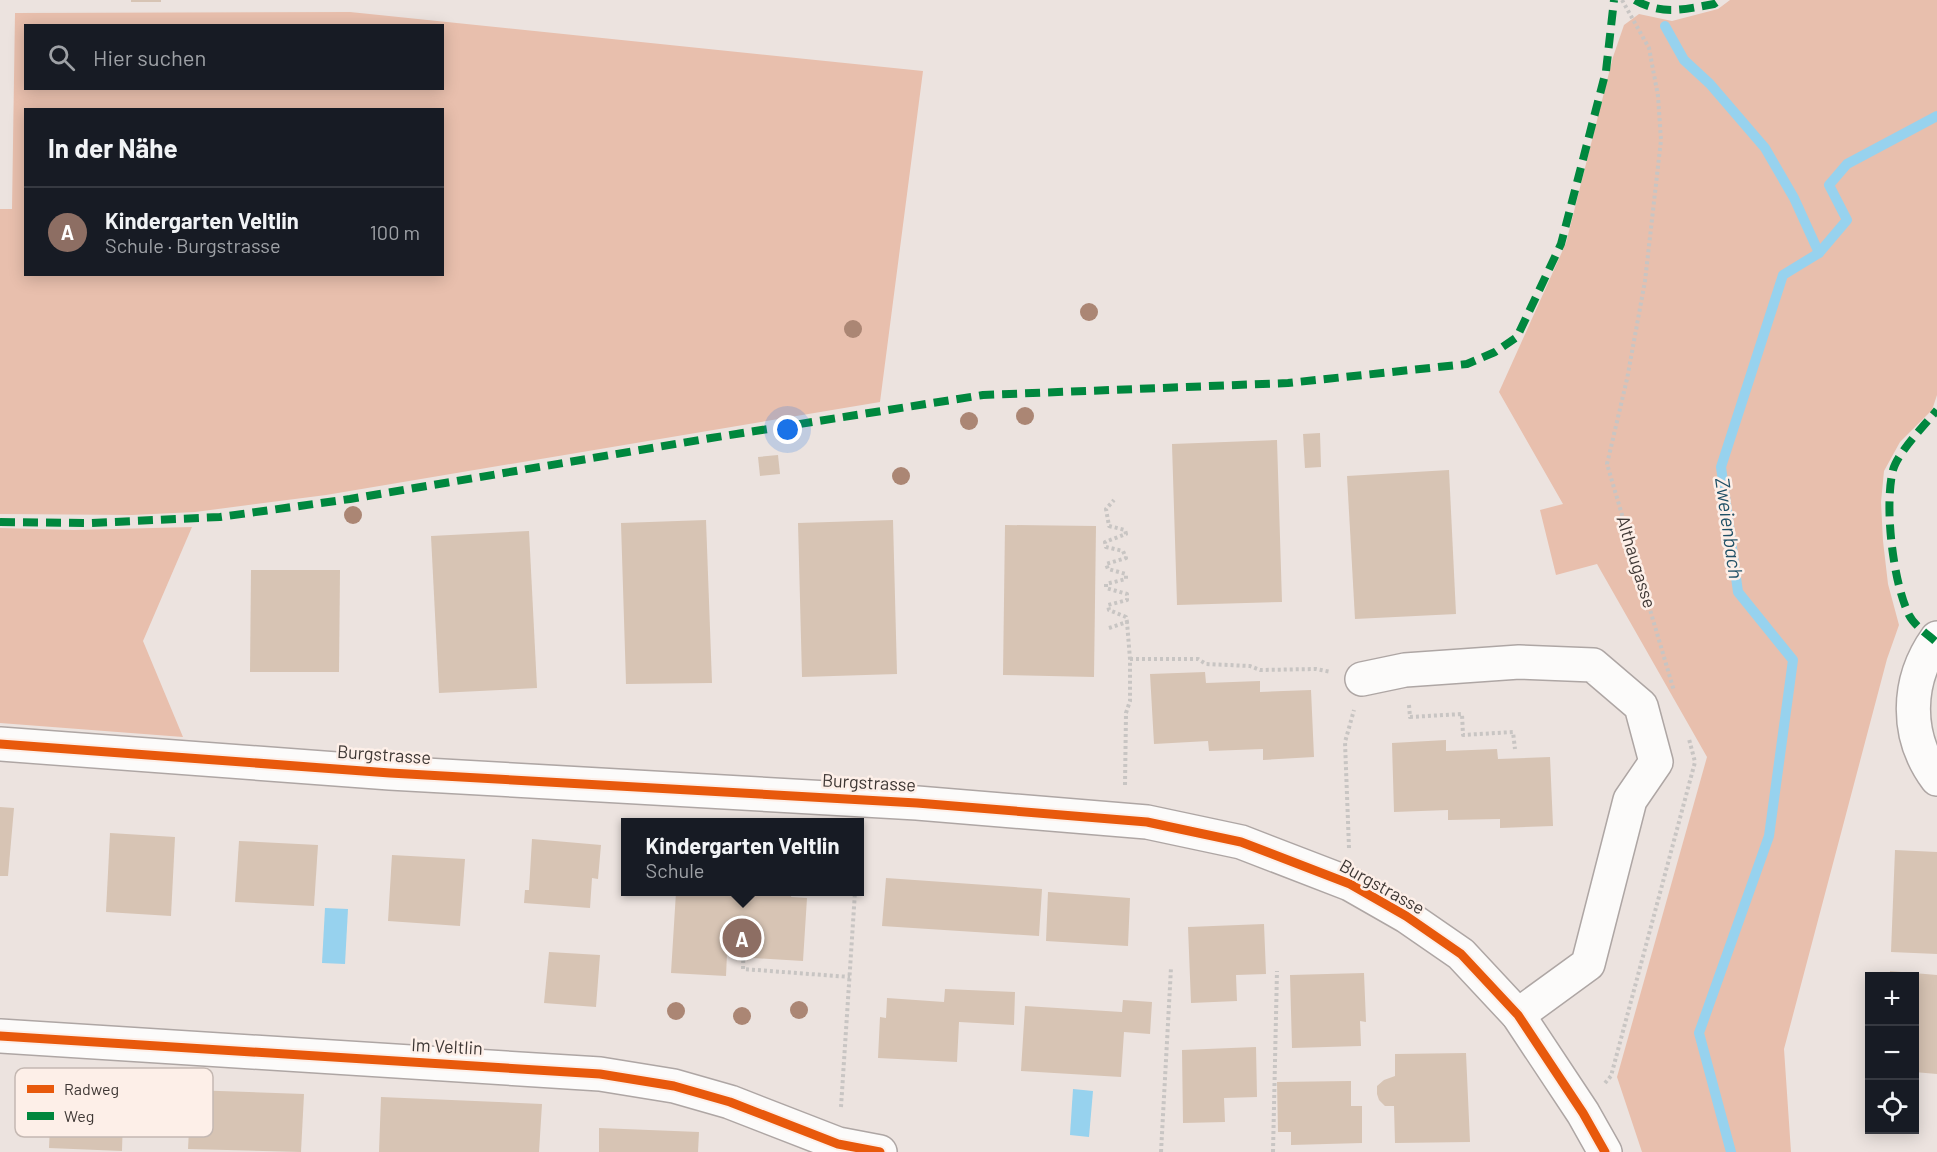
<!DOCTYPE html>
<html lang="de">
<meta charset="utf-8">
<style>
:root{--surface:#171b24;--page:#242831;--text:#f1f3f6;--muted:#9ea1a6;--line:#363941;--accent:#2563eb}
body{margin:0;font-family:Barlow,sans-serif;background:var(--page);color:var(--text)}
.controls{position:absolute;right:18px;bottom:18px;display:grid;overflow:hidden;border-radius:0px;box-shadow:0 3px 15px #0003}
.controls button{width:54px;height:54px;display:grid;place-items:center;padding:0;border:0;border-bottom:2px solid var(--line);background:var(--surface);color:var(--text);font:30px sans-serif}
.you{position:absolute;left:788px;top:430px;width:21px;height:21px;margin:-15px;border:4px solid #fff;border-radius:50%;background:#1a73e8;box-shadow:0 0 0 9px #1a73e833}
.badge{display:grid;place-items:center;width:39px;height:39px;border-radius:50%;background:var(--accent);color:#fff;font-size:20px;font-weight:700}
.pin{position:absolute;translate:-50% -50%;border:3px solid #fff;box-shadow:0 2px 6px #0006}
.popup{position:absolute;left:621px;top:818px;width:243px;height:78px;box-sizing:border-box;display:grid;place-content:center;border-radius:0px;background:var(--surface);filter:drop-shadow(0 2px 4px #0005);font-size:20px;white-space:nowrap;color:var(--muted)}
.popup b{font-size:22px;color:var(--text)}
.popup::after{content:'';position:absolute;left:50%;top:100%;margin-left:-12px;border:12px solid transparent;border-top-color:var(--surface)}
.list{margin:0;padding:0;list-style:none}
h2{display:flex;justify-content:space-between;align-items:center;height:78px;margin:0;padding:0 24px;font-size:26px}
h2 small{font-size:20px;font-weight:400;color:var(--muted)}
.list li{display:grid;grid-template-columns:39px 1fr auto;gap:18px;align-items:center;box-sizing:border-box;height:90px;padding:0 24px;border-top:2px solid var(--line)}
.list b{display:block;font-size:22px;white-space:nowrap}
.list p{margin:0;font-size:20px;white-space:nowrap;color:var(--muted)}
.list em{font-size:20px;font-style:normal;color:var(--muted)}
.icon{flex:none;width:33px;height:33px;fill:none;stroke:currentColor;stroke-width:2;stroke-linecap:round;stroke-linejoin:round}
.map{position:relative;flex:none;width:1937px;height:1152px;overflow:hidden}
.search{position:absolute;background:var(--surface);box-shadow:0 3px 15px #0003;left:24px;top:24px;width:420px;height:66px;display:flex;align-items:center;gap:15px;box-sizing:border-box;padding:0 21px;border-radius:0px;color:var(--muted);font-size:22px}
.panel{position:absolute;background:var(--surface);box-shadow:0 3px 15px #0003;left:24px;top:108px;width:420px;height:168px;border-radius:0px}
.map>svg:first-child{display:block}
</style>
<div class="map">
<svg width="1937" height="1152" viewBox="0 0 1937 1152">
<rect width="100%" height="100%" fill="#ece3df"/>
<g fill="#e8bfad" fill-rule="evenodd">
<path d="M1730,0h207v395l-5,15 -32,32 -16,29 -3,31 2,39 5,43 11,41 -12,34 -103,390 7,103h-149l-25,-75 90,-320 -110,-193 -41,11 -16,-65 23,-6 -64,-112 67,-149 47,-186 11,-32 15,-11 33,7 46,-12z"/>
<path d="M350,12l573,59 -43,331 -554,93 -131,17 -63,3 -132,-1v-305h12l3,-196zM26,26h416v62h-416zM26,110h416v164h-416z"/>
<path d="M192,527l-49,114 40,96 -183,-14v-195l74,2z"/>
</g>
<g fill="#97d2ee">
<path d="M325,908l23,1 -3,55 -23,-1z"/>
<path d="M1073,1089l20,2 -4,46 -19,-2z"/>
</g>
<g fill="none" stroke-linecap="round" stroke-linejoin="round">
<g stroke="#97d2ee" stroke-width="10">
<path d="M1665,26l19,34 26,24 55,64 29,50 25,55"/>
<path d="M1731,1152l-32,-119 70,-197 24,-176 -55,-68 -17,-125 62,-192 36,-22 28,-33 -18,-35 18,-21 90,-48"/>
</g>
</g>
<g fill="#d7c4b4">
<rect x="131" y="0" width="30" height="2"/>
<path d="M1320,433l1,34 -16,1 -2,-34z"/>
<path d="M1277,440l5,162 -105,3 -5,-161z"/>
<path d="M778,455l2,19 -20,2 -2,-19z"/>
<path d="M1449,470l7,144 -101,5 -8,-143z"/>
<path d="M706,520l6,163 -86,1 -5,-161z"/>
<path d="M893,520l4,154 -95,3 -4,-154z"/>
<path d="M1005,525l91,1 -2,151 -91,-2z"/>
<path d="M529,531l8,157 -98,5 -8,-157z"/>
<path d="M251,570h89l-1,102h-89z"/>
<path d="M1205,672l1,11 54,-2v11l51,-2 3,67 -51,3v-11l-54,2 -1,-10 -54,3 -4,-70z"/>
<path d="M1446,740v11l51,-2 1,10 52,-2 3,69 -53,2v-9l-52,1v-10l-54,2 -2,-69z"/>
<path d="M0,807l14,1 -6,68h-8z"/>
<path d="M110,833l65,4 -4,79 -65,-4z"/>
<path d="M532,839l69,6 -3,34 -6,-1 -2,30 -66,-5 1,-13h4z"/>
<path d="M239,841l79,4 -4,61 -79,-4z"/>
<path d="M1895,850l42,2v102l-46,-2z"/>
<path d="M392,855l73,4 -5,67 -72,-5z"/>
<path d="M886,878l156,11 -3,47 -157,-10z"/>
<path d="M676,892h116l-1,5 16,1 -4,63 -50,-3 1,-25 -26,-2 -2,45 -55,-3z"/>
<path d="M1048,892l82,6 -2,48 -82,-5z"/>
<path d="M1264,924l2,50 -30,1 1,26 -46,2 -3,-76z"/>
<path d="M549,952l51,3 -4,52 -52,-4z"/>
<path d="M1890,971l47,4v99l-23,-2v-96h-24z"/>
<path d="M1364,973l2,49 -6,-1 1,25 -69,2 -2,-73z"/>
<path d="M945,989l70,3 -1,33 -55,-3 -2,40 -79,-4 2,-41 6,1 1,-20 57,4z"/>
<path d="M1123,1000l29,2 -2,32 -26,-2 -3,45 -100,-6 4,-65 97,6z"/>
<path d="M1868,1046l1,1v21h-3z"/>
<path d="M1256,1047l1,50 -33,1 1,24 -42,1 -1,-73z"/>
<path d="M1466,1053l4,89 -75,1 -1,-37h-9l-6,-6 -2,-6v-8l7,-6 11,-4v-22z"/>
<path d="M52,1081l72,2 -2,68 -73,-3z"/>
<path d="M1351,1081v25h11v37l-71,2v-13h-13l-1,-50z"/>
<path d="M191,1090l113,4 -3,58 -113,-3z"/>
<path d="M381,1097l161,7 -3,48h-160z"/>
<path d="M599,1128l100,4 -1,20h-99z"/>
</g>
<g fill="none" stroke-linecap="round" stroke-linejoin="round">
<g stroke="#aea6a4" stroke-width="36">
<g id="minor">
<path d="M1937,638c-31,43 -32,98 0,141"/>
<path d="M1362,679l43,-9 114,-8 74,3 48,41 15,56 -26,38 -42,164 -70,51"/>
<path d="M0,744l390,29 527,30 230,19 94,20 109,42 56,32 55,38 57,61 65,98 22,39"/>
<path d="M0,1036l600,38 74,12 56,16 108,42 42,8"/>
</g>
</g>
<g stroke="#c8c5c3" stroke-width="4" stroke-dasharray="3 3" stroke-linecap="butt">
<path d="M1622,0l27,48 9,48 3,44 -16,141 -18,98 -20,85 67,227"/>
<path d="M1109,628l18,-6 -1,-5 -17,-7 -1,-5 19,-5v-6l-21,-6v-4l20,-5v-5l-18,-5 -2,-5 20,-6 -3,-7 -17,-4 -1,-5 21,-8 -1,-4 -16,-4 -3,-17 8,-9"/>
<path d="M1130,659h68l8,5 44,2 10,4 56,-1 15,3"/>
<path d="M1409,705l1,12 52,-3 1,21 50,-3 2,17"/>
<path d="M1125,785l1,-72 4,-12v-42l-3,-37"/>
<path d="M1349,848l-4,-106 9,-32"/>
<path d="M744,936l-1,33 107,8"/>
<path d="M1605,1083l6,-7 84,-314 -6,-23"/>
<path d="M841,1107l14,-215"/>
<path d="M1161,1152l10,-184"/>
<path d="M1273,1152l4,-181"/>
</g>
<use href="#minor" stroke="#fcfbfa" stroke-width="33"/>
<g stroke="#00873e" stroke-width="8" stroke-dasharray="15 8" stroke-linecap="butt">
<path d="M1635,0c27,16 51,9 79,4l6,-4"/>
<path d="M0,522l91,1 129,-6 130,-18 361,-61 272,-43 305,-12 179,-19 28,-12 22,-15 44,-93 45,-173 8,-71"/>
<path d="M1935,641c-8,-7 -21,-16 -26,-26 -16,-33 -25,-109 -16,-145 5,-18 32,-45 44,-60"/>
</g>
<g stroke="#fdefe8" stroke-width="13">
<g id="cycleway">
<path d="M0,744l390,29 527,30 230,19 94,20 109,42 56,32 55,38 57,61 65,98 22,39"/>
<path d="M0,1036l600,38 74,12 56,16 108,42 42,8"/>
</g>
</g>
<use href="#cycleway" stroke="#e8590c" stroke-width="9"/>
</g>
<g fill="#ab8674">
<circle cx="1089" cy="312" r="9"/>
<circle cx="853" cy="329" r="9"/>
<circle cx="1025" cy="416" r="9"/>
<circle cx="969" cy="421" r="9"/>
<circle cx="901" cy="476" r="9"/>
<circle cx="353" cy="515" r="9"/>
<circle cx="799" cy="1010" r="9"/>
<circle cx="676" cy="1011" r="9"/>
<circle cx="742" cy="1016" r="9"/>
</g>
<g text-anchor="middle" stroke-width="5" stroke-linejoin="round" paint-order="stroke">
<g font-size="18" fill="#3e3734" stroke="#fdefe8">
<text transform="translate(1636 562) rotate(73)" y="6">Althaugasse</text>
<text transform="translate(384 755) rotate(4)" y="6">Burgstrasse</text>
<text transform="translate(869 783) rotate(3)" y="6">Burgstrasse</text>
<text transform="translate(1382 887) rotate(29)" y="6">Burgstrasse</text>
<text transform="translate(447 1047) rotate(3)" y="6">Im Veltlin</text>
</g>
<g font-size="20" font-style="italic" fill="#1f5066" stroke="#fdefe8">
<text transform="translate(1729 528) rotate(82)" y="7">Zweienbach</text>
</g>
</g>
<rect x="15" y="1068" width="198" height="69" rx="9" fill="#fdefe8" stroke="#c4b8b2" stroke-width="1.5"/>
<rect x="27" y="1085" width="27" height="8" fill="#e8590c"/>
<rect x="27" y="1112" width="27" height="8" fill="#00873e"/>
<g font-size="16" fill="#3e3734">
<text x="64" y="1095">Radweg</text>
<text x="64" y="1122">Weg</text>
</g>
</svg>
<div class="controls">
<button>+</button>
<button>−</button>
<button><svg class="icon" aria-label="locate" viewBox="0 0 24 24"><circle cx="12" cy="12" r="6"/><path d="M12 2v4M12 18v4M2 12h4M18 12h4"/></svg></button>
</div>
<div class="you"></div>
<div class="pin badge" style="left:742px;top:938px;background:#8d6e63">A</div>
<div class="popup"><b>Kindergarten Veltlin</b>Schule</div>
<div class="search"><svg class="icon" aria-label="search" viewBox="0 0 24 24"><circle cx="10" cy="10" r="6"/><path d="M15 15l6 6"/></svg>Hier suchen</div>
<section class="panel">
<h2>In der Nähe<small></small></h2>
<ul class="list">
<li><span class="badge" style="background:#8d6e63">A</span><div><b>Kindergarten Veltlin</b><p>Schule · Burgstrasse</p></div><em>100 m</em></li>
</ul>
</section>
</div>
